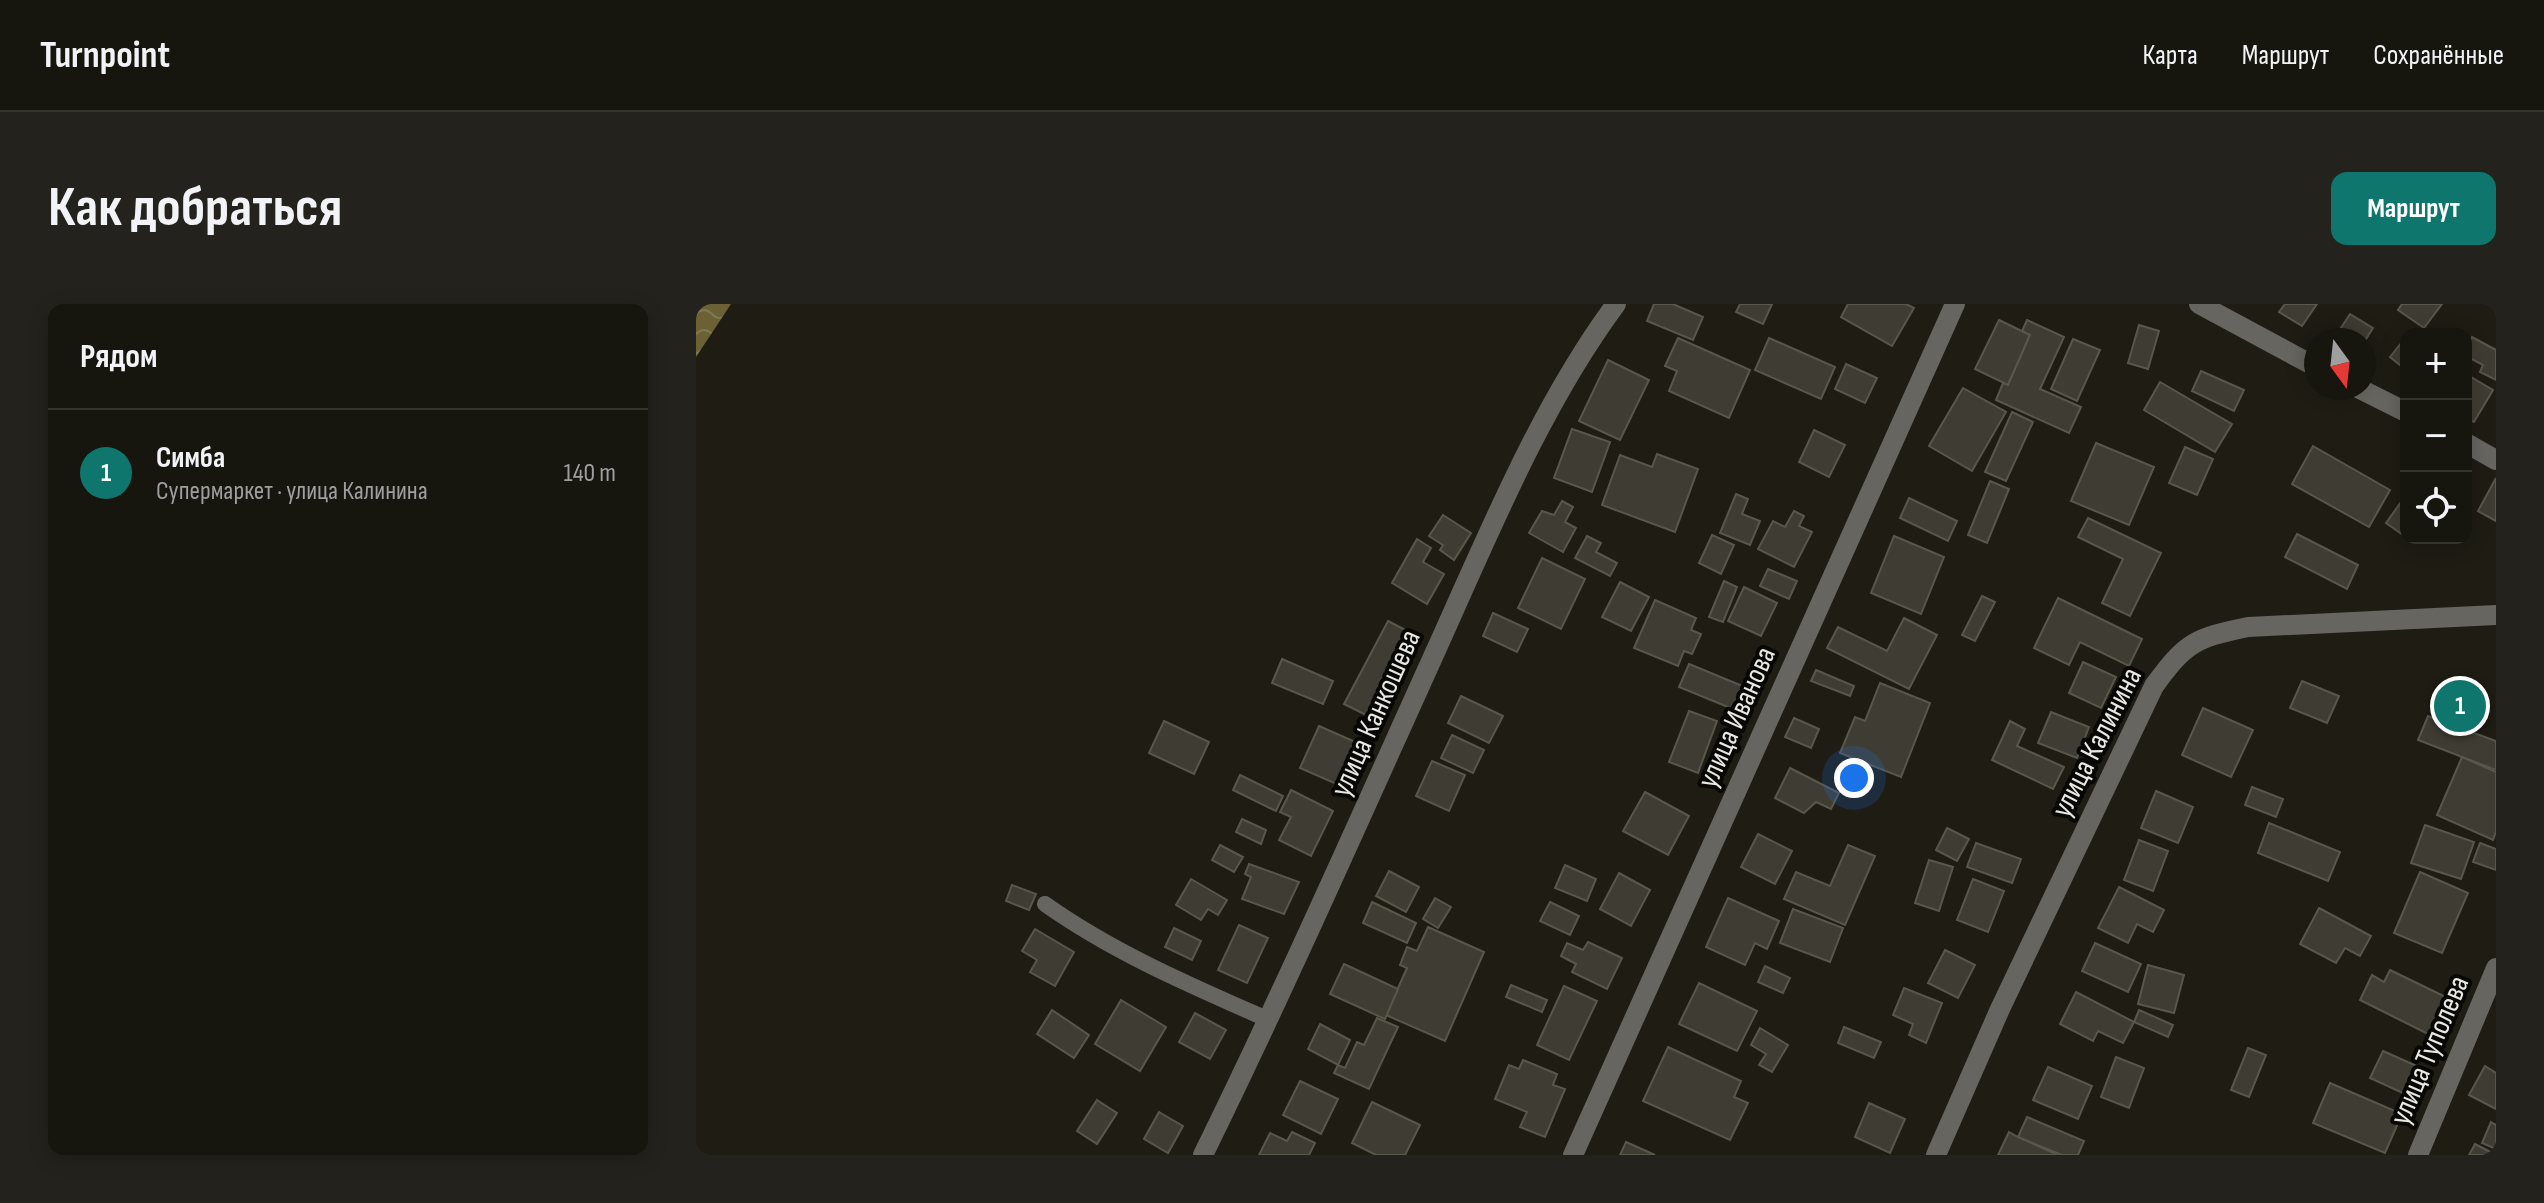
<!DOCTYPE html>
<html lang="ru">
<meta charset="utf-8">
<style>
:root{--surface:#16150e;--page:#23221c;--text:#f1f3f6;--muted:#9e9f9e;--line:#35342e;--accent:#0f766e}
body{margin:0;font-family:"Sofia Sans Condensed",sans-serif;background:var(--page);color:var(--text)}
.controls{position:absolute;right:24px;top:24px;display:grid;overflow:hidden;border-radius:16px;box-shadow:0 4px 20px #0003}
.controls button{width:72px;height:72px;display:grid;place-items:center;padding:0;border:0;border-bottom:2px solid var(--line);background:var(--surface);color:var(--text);font:40px sans-serif}
.compass{position:absolute;left:1608px;top:24px;width:72px;height:72px;border-radius:50%;background:var(--surface);box-shadow:0 4px 20px #0003;rotate:165deg}
.you{position:absolute;left:1158px;top:474px;width:28px;height:28px;margin:-20px;border:6px solid #fff;border-radius:50%;background:#1a73e8;box-shadow:0 0 0 12px #1a73e833}
.badge{display:grid;place-items:center;width:52px;height:52px;border-radius:50%;background:var(--accent);color:#fff;font-size:26px;font-weight:700}
.pin{position:absolute;translate:-50% -50%;border:4px solid #fff;box-shadow:0 2px 8px #0006}
.list{margin:0;padding:0;list-style:none}
h2{display:flex;justify-content:space-between;align-items:center;height:104px;margin:0;padding:0 32px;font-size:34px}
h2 small{font-size:26px;font-weight:400;color:var(--muted)}
.list li{display:grid;grid-template-columns:52px 1fr auto;gap:24px;align-items:center;box-sizing:border-box;height:128px;padding:0 32px;border-top:2px solid var(--line)}
.list b{display:block;font-size:30px;white-space:nowrap}
.list p{margin:0;font-size:26px;white-space:nowrap;color:var(--muted)}
.list em{font-size:26px;font-style:normal;color:var(--muted)}
.icon{flex:none;width:44px;height:44px;fill:none;stroke:currentColor;stroke-width:2;stroke-linecap:round;stroke-linejoin:round}
.map{position:relative;flex:none;width:1800px;height:851px;overflow:hidden;border-radius:16px}
header{display:flex;align-items:center;gap:48px;box-sizing:border-box;height:112px;padding:0 40px;background:var(--surface);border-bottom:2px solid var(--line)}
header strong{font-size:38px}
nav{display:flex;gap:44px;margin-inline-start:auto;font-size:28px}
.intro{display:flex;align-items:center;justify-content:space-between;box-sizing:border-box;height:192px;padding:0 48px}
h1{margin:0;font-size:56px}
.button{padding:20px 36px;border-radius:16px;background:var(--accent);color:#fff;font-size:28px;font-weight:700}
main{display:flex;gap:48px;padding:0 48px}
aside{flex:1;background:var(--surface);border-radius:16px;box-shadow:0 4px 20px #0003}
.map>svg:first-child{display:block}
</style>
<header>
<strong>Turnpoint</strong>
<nav><a>Карта</a><a>Маршрут</a><a>Сохранённые</a></nav>
</header>
<div class="intro"><h1>Как добраться</h1><a class="button">Маршрут</a></div>
<main>
<aside>
<h2>Рядом<small></small></h2>
<ul class="list">
<li><span class="badge">1</span><div><b>Симба</b><p>Супермаркет · улица Калинина</p></div><em>140 m</em></li>
</ul>
</aside>
<div class="map">
<svg width="1800" height="851" viewBox="0 0 1800 851">
<defs>
<pattern id="water-waves" width="16" height="10" patternUnits="userSpaceOnUse" patternTransform="scale(2)"><rect width="16" height="10" fill="#6b6135"/><path d="M0 5q4-4 8 0t8 0" fill="none" stroke="#807852"/></pattern>
</defs>
<rect width="100%" height="100%" fill="#1e1c13"/>
<path fill="url(#water-waves)" d="M0,0h35l-35,53z"/>
<g fill="#3f3d33" stroke="#59574c" stroke-width="2">
<path d="M958,0h19l30,13 -10,23 -46,-19z"/>
<path d="M1044,0h32l-9,20 -27,-12z"/>
<path d="M1152,0h58l8,4 -22,38 -51,-29z"/>
<path d="M1589,0h32l-15,22 -23,-14z"/>
<path d="M1706,0h40l-18,24 -26,-18z"/>
<path d="M1654,10l23,14 -9,14v-2h-31z"/>
<path d="M1303,16l31,15 -22,50 -33,-16z"/>
<path d="M1331,16l37,17 -24,52 41,18 -12,26 -73,-33 7,-17 5,2 22,-50 -8,-4z"/>
<path d="M1443,21l20,6 -11,38 -20,-6z"/>
<path d="M1710,33v33l-16,-13z"/>
<path d="M1776,33l24,13v30l-16,-8 3,-7 -17,-9v-8z"/>
<path d="M982,34l72,32 -21,48 -60,-27 8,-20 -12,-5z"/>
<path d="M1073,34l66,29 -14,32 -66,-29z"/>
<path d="M1377,35l27,11 -23,51 -26,-12z"/>
<path d="M912,56l41,20 -29,60 -41,-19z"/>
<path d="M1150,60l31,14 -12,25 -30,-14z"/>
<path d="M1505,67l43,19 -10,21 -42,-20z"/>
<path d="M1770,70l27,16 -19,32 -8,-4z"/>
<path d="M1464,78l72,42 -17,28 -71,-42z"/>
<path d="M1267,84l43,24 -34,59 -43,-25z"/>
<path d="M1316,108l21,10 -27,59 -21,-9z"/>
<path d="M876,125l38,13 -18,50 -38,-14z"/>
<path d="M1118,126l31,15 -16,32 -30,-15z"/>
<path d="M1400,139l58,24 -25,58 -58,-24z"/>
<path d="M1617,142l77,44 -21,37 -77,-43z"/>
<path d="M1489,143l28,12 -16,36 -28,-12z"/>
<path d="M961,150l41,15 -23,63 -73,-27 18,-50 32,12z"/>
<path d="M1800,174v43l-18,-10z"/>
<path d="M1294,177l19,8 -22,54 -19,-8z"/>
<path d="M1040,190l12,5 -6,15 18,7 -10,24 -30,-12z"/>
<path d="M1710,191v42l-20,-14z"/>
<path d="M1213,194l48,23 -9,20 -48,-23z"/>
<path d="M866,197l11,6 -8,15 11,6 -13,24 -34,-19 13,-22 12,4z"/>
<path d="M1098,207l10,5 -5,10 13,6 -18,35 -36,-18 15,-28 12,6z"/>
<path d="M747,211l28,18 -17,27 -14,-10 3,-5 -14,-9z"/>
<path d="M1392,214l73,35 -31,63 -28,-13 21,-44 -45,-22z"/>
<path d="M1601,230l61,31 -11,24 -62,-32z"/>
<path d="M1016,231l22,10 -13,29 -22,-11z"/>
<path d="M891,232l14,7 -5,9 21,11 -7,13 -35,-18z"/>
<path d="M1198,232l50,21 -23,57 -50,-21z"/>
<path d="M721,235l14,9 -8,14 21,12 -17,30 -35,-21z"/>
<path d="M846,254l43,21 -24,50 -43,-21z"/>
<path d="M1072,265l29,12 -8,18 -29,-13z"/>
<path d="M1028,277l13,6 -14,35 -14,-5z"/>
<path d="M924,278l29,15 -18,34 -29,-14z"/>
<path d="M1048,283l33,16 -16,33 -33,-15z"/>
<path d="M1286,292l13,6 -20,39 -13,-6z"/>
<path d="M1362,294l84,41 -13,27 -49,-24 -11,23 -35,-17z"/>
<path d="M959,296l41,18 -5,12 10,4 -9,20 -8,-3 -6,15 -44,-18z"/>
<path d="M797,309l35,16 -11,23 -34,-16z"/>
<path d="M1208,314l33,17 -28,54 -82,-41 11,-21 49,24z"/>
<path d="M692,317l29,15 -43,83 -30,-15z"/>
<path d="M586,355l51,22 -10,23 -51,-21z"/>
<path d="M1387,358l33,15 -15,31 -32,-15z"/>
<path d="M993,360l61,25 -10,23 -61,-25z"/>
<path d="M1120,366l38,16 -4,10 -39,-15z"/>
<path d="M1606,377l37,15 -12,27 -37,-15z"/>
<path d="M1184,379l50,20 -29,74 -61,-24 15,-36 10,4z"/>
<path d="M765,392l42,20 -14,27 -41,-20z"/>
<path d="M1507,404l50,22 -22,47 -49,-22z"/>
<path d="M993,407l28,10 -19,52 -29,-11z"/>
<path d="M1355,408l38,15 -12,31 -39,-15z"/>
<path d="M1732,412l68,25v29l-78,-30z"/>
<path d="M1098,414l25,11 -8,19 -26,-11z"/>
<path d="M468,417l45,21 -15,32 -45,-21z"/>
<path d="M1314,417l15,8 -8,17 47,21 -11,22 -61,-29z"/>
<path d="M623,422l41,18 -19,42 -41,-18z"/>
<path d="M756,431l32,15 -11,23 -32,-15z"/>
<path d="M1766,453l34,15v60l-3,8 -56,-25z"/>
<path d="M736,457l33,14 -16,36 -33,-15z"/>
<path d="M1094,464l49,25 -8,16 -15,-7 -12,11 -29,-15z"/>
<path d="M544,471l43,21 -7,15 -43,-21z"/>
<path d="M1556,483l31,12 -7,18 -31,-12z"/>
<path d="M595,486l42,21 -22,45 -32,-16 12,-23 -11,-5z"/>
<path d="M1460,487l37,16 -15,36 -37,-15z"/>
<path d="M949,488l44,24 -21,39 -45,-24z"/>
<path d="M546,515l24,11 -5,14 -25,-12z"/>
<path d="M1573,519l71,29 -12,29 -70,-28z"/>
<path d="M1729,521l49,17 -13,37 -50,-16z"/>
<path d="M1251,524l22,11 -12,22 -21,-11z"/>
<path d="M1062,530l34,17 -17,33 -34,-17z"/>
<path d="M1443,536l29,11 -15,40 -29,-11z"/>
<path d="M1280,539l45,16 -9,24 -45,-16z"/>
<path d="M1784,539l16,6v21l-23,-8z"/>
<path d="M524,541l23,12 -9,15 -22,-12z"/>
<path d="M1152,541l27,11 -30,69 -61,-26 12,-27 34,14z"/>
<path d="M1233,556l24,7 -14,44 -24,-8z"/>
<path d="M553,560l50,18 -15,32 -42,-15 9,-22 -6,-3z"/>
<path d="M869,561l31,14 -9,22 -32,-13z"/>
<path d="M693,567l30,16 -13,25 -30,-16z"/>
<path d="M1724,568l48,21 -26,60 -48,-20z"/>
<path d="M923,569l31,17 -19,36 -31,-17z"/>
<path d="M495,575l36,21 -9,15 -10,-6 -7,11 -25,-15z"/>
<path d="M1277,575l31,12 -16,41 -31,-12z"/>
<path d="M316,581l24,9 -7,16 -23,-9z"/>
<path d="M1423,583l45,23 -11,22 -16,-8 -9,19 -30,-15z"/>
<path d="M739,594l16,9 -13,21 -15,-9z"/>
<path d="M1032,594l51,23 -12,28 -12,-6 -10,22 -39,-18z"/>
<path d="M676,598l44,21 -9,20 -44,-20z"/>
<path d="M854,598l29,14 -9,19 -30,-14z"/>
<path d="M1623,604l52,28 -11,20 -15,-8 -9,15 -36,-19z"/>
<path d="M1097,605l50,19 -13,34 -50,-19z"/>
<path d="M543,621l29,13 -21,45 -29,-13z"/>
<path d="M732,623l56,25 -39,89 -59,-26 21,-47 -7,-3 7,-18 10,4z"/>
<path d="M478,624l27,13 -9,19 -27,-13z"/>
<path d="M339,625l39,23 -19,34 -25,-14 7,-12 -15,-9z"/>
<path d="M892,638l34,16 -15,31 -35,-17 4,-8 -15,-8 6,-13 16,7z"/>
<path d="M1399,639l46,21 -13,28 -46,-21z"/>
<path d="M1249,646l30,15 -17,33 -30,-15z"/>
<path d="M648,660l54,25 -13,30 -55,-25z"/>
<path d="M1452,661l36,10 -10,38 -36,-9z"/>
<path d="M1069,662l25,12 -7,15 -25,-11z"/>
<path d="M1694,666l64,31 -18,37 -76,-38 12,-25 12,7z"/>
<path d="M1003,679l58,28 -20,40 -58,-27z"/>
<path d="M815,681l36,15 -5,12 -36,-15z"/>
<path d="M868,682l33,15 -28,59 -32,-15z"/>
<path d="M1208,684l38,15 -16,40 -17,-8 4,-11 -20,-9z"/>
<path d="M1380,688l58,30 -11,21 -25,-12 -5,10 -33,-17z"/>
<path d="M425,696l45,27 -26,44 -45,-27z"/>
<path d="M356,706l37,25 -15,23 -37,-24z"/>
<path d="M1443,706l34,15 -5,12 -34,-15z"/>
<path d="M499,709l31,17 -16,29 -31,-17z"/>
<path d="M681,714l21,9 -29,62 -35,-16 4,-8 7,3 12,-26 7,3z"/>
<path d="M624,720l30,16 -12,25 -30,-16z"/>
<path d="M1148,723l37,15 -7,16 -36,-15z"/>
<path d="M1064,724l28,17 -16,27 -13,-7 7,-11 -15,-9z"/>
<path d="M972,743l73,34 -7,16 14,6 -18,37 -87,-39z"/>
<path d="M1552,744l18,7 -17,42 -18,-7z"/>
<path d="M1687,747l36,16 -12,28 -37,-17z"/>
<path d="M1420,753l28,11 -15,40 -28,-11z"/>
<path d="M827,756l34,14 -4,11 12,4 -20,48 -25,-10 7,-15 -32,-13 14,-34 10,4z"/>
<path d="M1789,762l11,7v36l-27,-14z"/>
<path d="M1352,763l44,19 -14,33 -45,-19z"/>
<path d="M604,777l38,18 -17,35 -38,-19z"/>
<path d="M1634,779l72,31 -17,39 -72,-30z"/>
<path d="M401,796l20,13 -20,31 -20,-13z"/>
<path d="M676,798l48,23 -15,30h-29l-24,-12z"/>
<path d="M1173,799l36,16 -15,34 -35,-16z"/>
<path d="M463,808l24,14 -15,27 -24,-14z"/>
<path d="M1331,813l57,24 -6,14h-16l-44,-18z"/>
<path d="M1795,818l5,3v24l-14,-6z"/>
<path d="M596,828l23,11 -6,12h-50l11,-22 17,8z"/>
<path d="M1313,828l9,5 40,18h-60z"/>
<path d="M930,838l29,13h-35z"/>
<path d="M1779,840l21,11h-27z"/>
</g>
<g fill="none" stroke-linecap="round" stroke-linejoin="round">
<path stroke="#666560" stroke-width="16" d="M349,600c69,49 147,82 224,116"/>
<g stroke="#666560" stroke-width="20">
<path d="M1503,0l117,63"/>
<path d="M1662,84l48,24"/>
<path d="M1770,139l30,17"/>
<path d="M507,851c82,-167 157,-337 234,-507 52,-115 104,-243 179,-344"/>
<path d="M877,851l382,-851"/>
<path d="M1722,851l78,-187"/>
</g>
<path stroke="#666560" stroke-width="20" d="M1240,851l64,-146 154,-323c32,-44 41,-48 94,-59l248,-12"/>
</g>
<g text-anchor="middle" stroke-width="8" stroke-linejoin="round" paint-order="stroke">
<g font-size="30" fill="#e9e8e2" stroke="#070704">
<text transform="translate(679 409) rotate(-66)" y="10">улица Канкошева</text>
<text transform="translate(1040 413) rotate(-66)" y="10">улица Иванова</text>
<text transform="translate(1400 438) rotate(-63)" y="10">улица Калинина</text>
<text transform="translate(1733 746) rotate(-67)" y="10">улица Туполева</text>
</g>
</g>
</svg>
<div class="controls">
<button>+</button>
<button>−</button>
<button><svg class="icon" aria-label="locate" viewBox="0 0 24 24"><circle cx="12" cy="12" r="6"/><path d="M12 2v4M12 18v4M2 12h4M18 12h4"/></svg></button>
</div>
<svg class="compass" viewBox="-18 -18 36 36"><path d="M0-13l5 13h-10z" fill="#e53935"/><path d="M0 13l5-13h-10z" fill="#9e9f9e"/></svg>
<div class="you"></div>
<div class="pin badge" style="left:1764px;top:402px">1</div>
</div>
</main>
